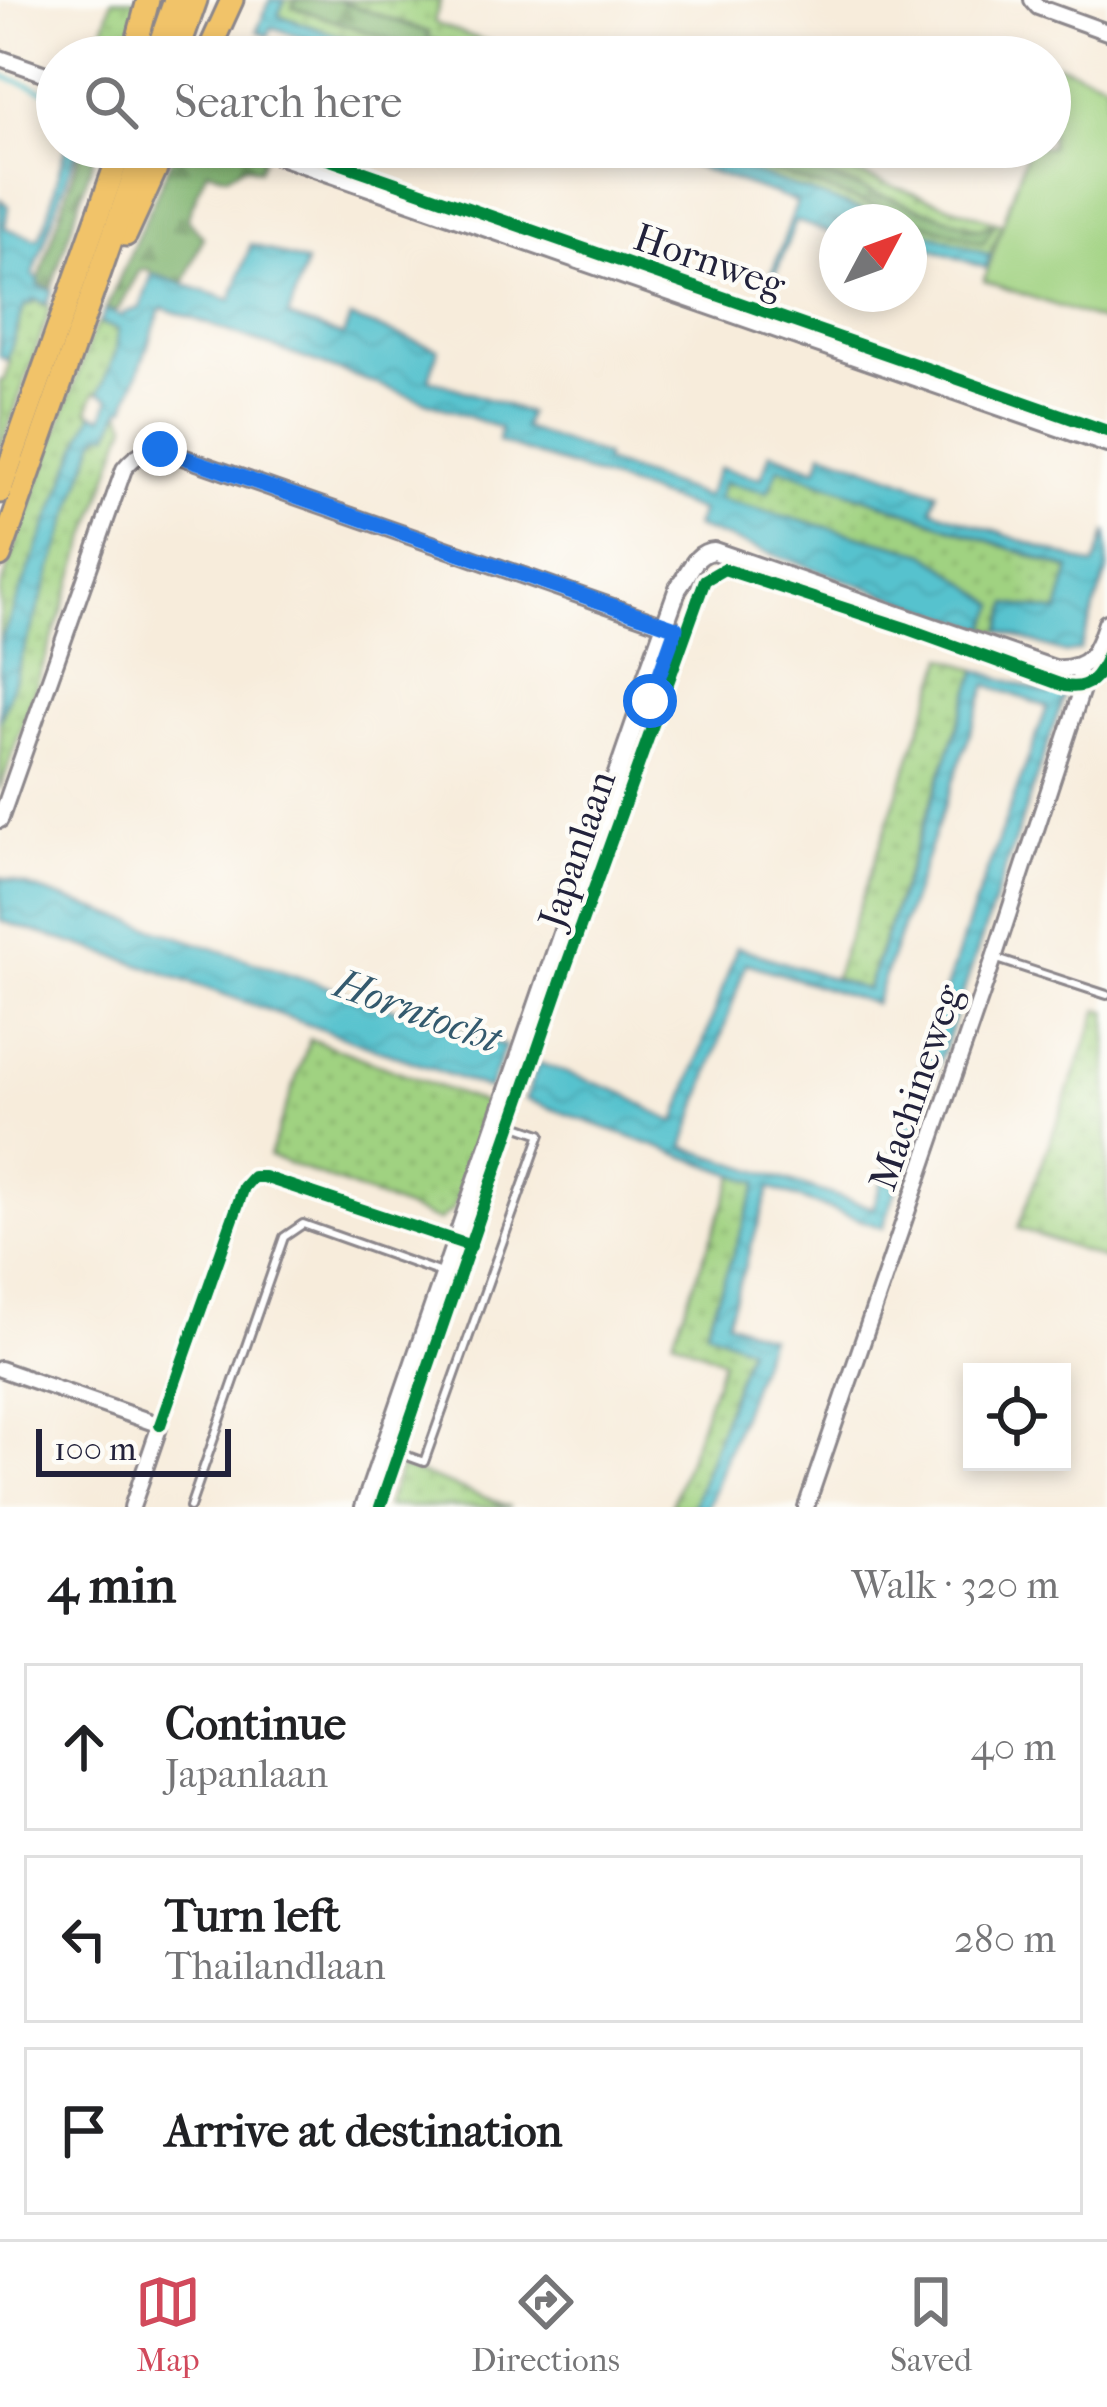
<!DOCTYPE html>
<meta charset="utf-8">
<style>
:root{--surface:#fff;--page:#f6f6f6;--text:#202124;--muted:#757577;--line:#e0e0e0;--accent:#d1495b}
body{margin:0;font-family:"IM FELL French Canon",serif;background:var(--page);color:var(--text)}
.controls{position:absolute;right:36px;bottom:36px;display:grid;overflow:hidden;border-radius:0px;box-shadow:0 6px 18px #0003}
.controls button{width:108px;height:108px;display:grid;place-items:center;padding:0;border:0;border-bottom:3px solid var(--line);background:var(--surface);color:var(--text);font:60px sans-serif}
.compass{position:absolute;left:819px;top:204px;width:108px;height:108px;border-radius:50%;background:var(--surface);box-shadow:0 6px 18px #0003;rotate:49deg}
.scale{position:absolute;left:36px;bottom:30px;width:195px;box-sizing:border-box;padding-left:12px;border:6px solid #22223b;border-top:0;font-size:33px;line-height:42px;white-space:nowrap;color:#22223b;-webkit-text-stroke:9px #fdfcf7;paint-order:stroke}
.stop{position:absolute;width:36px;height:36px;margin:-27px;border:9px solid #1a73e8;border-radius:50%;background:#fff}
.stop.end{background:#1a73e8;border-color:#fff;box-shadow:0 3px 12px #0008}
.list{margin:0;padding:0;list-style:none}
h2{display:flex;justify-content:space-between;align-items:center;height:156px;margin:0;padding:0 48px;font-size:51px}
h2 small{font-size:39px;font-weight:400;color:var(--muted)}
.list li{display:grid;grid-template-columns:78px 1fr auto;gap:36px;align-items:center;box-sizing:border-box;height:168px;margin:0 24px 24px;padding:0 24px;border:3px solid var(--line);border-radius:0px}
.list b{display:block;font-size:45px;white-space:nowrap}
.list p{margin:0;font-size:39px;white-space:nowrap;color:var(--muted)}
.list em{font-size:39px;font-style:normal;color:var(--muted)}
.icon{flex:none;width:66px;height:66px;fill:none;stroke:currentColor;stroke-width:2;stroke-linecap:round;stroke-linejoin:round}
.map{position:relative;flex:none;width:1107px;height:1507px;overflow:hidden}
.search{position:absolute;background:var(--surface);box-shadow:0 6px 18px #0003;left:36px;right:36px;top:36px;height:132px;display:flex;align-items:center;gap:30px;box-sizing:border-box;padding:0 42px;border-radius:66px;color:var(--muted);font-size:45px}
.sheet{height:732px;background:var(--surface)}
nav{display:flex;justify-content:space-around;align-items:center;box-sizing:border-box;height:168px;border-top:3px solid var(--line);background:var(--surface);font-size:33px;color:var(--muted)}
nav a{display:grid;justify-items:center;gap:6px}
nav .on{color:var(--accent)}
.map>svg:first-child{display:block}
</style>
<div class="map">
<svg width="1107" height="1507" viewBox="0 0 1107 1507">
<defs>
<pattern id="grass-dots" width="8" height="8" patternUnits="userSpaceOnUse" patternTransform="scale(3)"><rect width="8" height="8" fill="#a0d281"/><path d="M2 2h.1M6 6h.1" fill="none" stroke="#8ab470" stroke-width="1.8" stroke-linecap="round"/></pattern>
<pattern id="forest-firs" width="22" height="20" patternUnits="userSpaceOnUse" patternTransform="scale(3)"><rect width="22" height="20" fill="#80b46f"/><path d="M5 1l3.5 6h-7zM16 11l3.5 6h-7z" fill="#68925c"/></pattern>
<pattern id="water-waves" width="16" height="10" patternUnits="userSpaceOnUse" patternTransform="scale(3)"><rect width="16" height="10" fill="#56c2ce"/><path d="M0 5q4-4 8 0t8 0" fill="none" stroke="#4ba6b2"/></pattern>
</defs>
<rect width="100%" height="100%" fill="#fdfcf7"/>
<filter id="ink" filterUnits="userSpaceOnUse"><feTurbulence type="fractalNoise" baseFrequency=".00833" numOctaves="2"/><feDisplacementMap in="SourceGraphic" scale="24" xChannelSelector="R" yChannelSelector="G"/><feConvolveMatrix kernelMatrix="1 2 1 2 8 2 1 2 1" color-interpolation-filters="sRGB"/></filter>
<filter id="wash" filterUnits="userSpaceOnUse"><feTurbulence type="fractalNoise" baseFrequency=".004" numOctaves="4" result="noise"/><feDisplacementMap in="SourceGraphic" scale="48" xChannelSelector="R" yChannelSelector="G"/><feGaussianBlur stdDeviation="2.7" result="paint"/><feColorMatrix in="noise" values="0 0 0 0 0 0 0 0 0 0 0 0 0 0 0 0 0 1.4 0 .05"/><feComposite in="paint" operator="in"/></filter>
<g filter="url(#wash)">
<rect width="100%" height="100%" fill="#f7ecdb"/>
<g fill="url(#grass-dots)" stroke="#617a5e" stroke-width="3">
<path d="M112,0h31l-15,57h-33z"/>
<path d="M285,0h11l-3,7 150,50h-43l-123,-42z"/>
<path d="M338,0h103l-7,21 3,3 93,33h-47l-56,-19 1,-6z"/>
<path d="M680,147h23l279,97 11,-18 -4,-2 -10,5 -237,-82h39l221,77 -12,31 -81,-29v-4h-13z"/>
<path d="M34,300l15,6 -2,13 -47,133v-71l4,-1 6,-19 -3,-1 18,-56h7z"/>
<path d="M98,323l20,6 -2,23 -17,41 -4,-1 -7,18 5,4 -93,229v-52l92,-257z"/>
<path d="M120,410l7,13 -127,367v-69l95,-280 6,-7 9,-1z"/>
<path d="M779,467l292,103 -13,43 -49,-9 -8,27 -15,-2 10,-24 -279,-106 6,-18 45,10z"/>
<path d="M945,657l32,13 -111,320 -32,-11z"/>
<path d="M1099,1009l8,2v249l-89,-32z"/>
<path d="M310,1039l179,66 -36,104 -14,12 -170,-65z"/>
<path d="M735,1175l24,8 -53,147 42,17 -55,160h-22l52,-147 -50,-21z"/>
<path d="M401,1467l110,40h-126z"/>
</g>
<g fill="url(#forest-firs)" stroke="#516b55" stroke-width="3">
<path d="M296,0h42l91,33 -2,5 56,19h-40l-151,-50z"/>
<path d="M82,147h15l-46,142 -12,-4 1,-9z"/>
<path d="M177,147h60l27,10 -5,13 -14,-5 -18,11 -20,-6 -20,48 16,19 -19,47 -32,-10 -4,-5 -8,1 -21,38 -5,4 -8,-3z"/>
<path d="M703,147h39l237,82 15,-4 -11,19z"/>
</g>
<path fill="#a0d281" stroke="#617a5e" stroke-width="3" d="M1056,64l51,18v241l-123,-42 44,-134h22v-65z"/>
<g fill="url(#water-waves)" stroke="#3c7284" stroke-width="3" fill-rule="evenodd">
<path d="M270,0h15l-7,15 122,42h-41l-87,-30 -4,9 -11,-5z"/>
<path d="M66,147h12l-45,128 6,5 -1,6 14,5 -5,13 -14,-5 -2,5h-6l-18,56 -7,-3v-158l8,7 -3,22 33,11c16,-29 17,-62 28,-92z"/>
<path d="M639,147h41l216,75h-59v13l-41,-14 -29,76 -3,-1 33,-94z"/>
<path d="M909,226l81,29 -4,13 -77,-27z"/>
<path d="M251,244l55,19 -18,54 55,19 7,-18 88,31 -9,30 99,34 -5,15 82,28 -1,6 102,35 13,-29 42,10 10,-26 46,17 6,-18 114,41 -5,17 162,57 13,-35v40l-27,79 -15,3 -64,-22 8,-27 49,8 12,-43 -291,-102 -11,25 -45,-10 -5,17 208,54 71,52 -11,24 -291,-102 6,-16 -203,-69 2,-14 -337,-120 -3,3 -34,96 -6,3 -10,23 -9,1 -6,7 -95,280v-78l85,-213 8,-16 10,3 7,-19 -11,-5 17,-41 2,-23 -18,-6 5,-13 17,6 2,-3 16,-5 12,-34 79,26z"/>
<path d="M977,670l73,25 3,-6 12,4 -182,535 -113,-40 -43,133 42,16 -61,170h-15l55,-160 -42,-17 52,-147 -233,-84 14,-36 87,31 26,17 24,11 61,-175 130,43zM987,685l60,22 -81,222 -93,279 -189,-61 62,-184 129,41z"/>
<path d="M0,877l505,169 -16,43 -356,-127 -132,-41z"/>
</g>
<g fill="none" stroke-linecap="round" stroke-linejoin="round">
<path stroke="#56c2ce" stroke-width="4.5" d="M0,75l57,20"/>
</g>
</g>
<g filter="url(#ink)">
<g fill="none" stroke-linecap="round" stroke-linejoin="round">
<g stroke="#8c878b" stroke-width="12">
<g id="service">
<path d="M997,959l110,36"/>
<path d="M388,1449l36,13 117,-328 -43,-15"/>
<path d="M190,1507l94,-270 19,-13 138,49"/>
</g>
</g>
<g stroke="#8c878b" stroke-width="20">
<g id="minor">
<path d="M1032,0l6,7 69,25"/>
<path d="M0,58l57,20"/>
<path d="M251,147l856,298"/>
<path d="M0,820l124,-351c13,-17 27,-22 47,-16l505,176"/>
<path d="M0,1369l160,56 -28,82"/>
<path d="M806,1507l188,-549 89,-272 -6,-18"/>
</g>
</g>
<g stroke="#8c878b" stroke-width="22">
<path id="tertiary" d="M364,1507l273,-791 2,-19 39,-109c11,-13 16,-36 36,-37l340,118c36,2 43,-16 53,-46"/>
</g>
<g stroke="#8c878b" stroke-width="27">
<g id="trunk">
<path d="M133,57l15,-57"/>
<path d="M155,57l20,-57"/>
<path d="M176,57l20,-57"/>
<path d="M206,57l26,-57"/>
<path d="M126,235l40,-88"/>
<path d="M0,492l122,-345"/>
<path d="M0,556l144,-409"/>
</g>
</g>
<use href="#service" stroke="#fff" stroke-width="6"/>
<use href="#minor" stroke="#fff" stroke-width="14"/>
<use href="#tertiary" stroke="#fff" stroke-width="16"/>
<use href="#trunk" stroke="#f1c369" stroke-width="21"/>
<g stroke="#fdfcf7" stroke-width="20">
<g id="cycleway">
<path d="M293,147l814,284"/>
<path d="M160,1425l84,-238 9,-10h11l207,69"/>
<path d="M380,1507l187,-543 138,-384 19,-11 181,59 160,58c24,4 34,-9 42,-30"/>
</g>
</g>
<use href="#cycleway" stroke="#00873e" stroke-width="12"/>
</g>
</g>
<g fill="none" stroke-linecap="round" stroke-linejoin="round" filter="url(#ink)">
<path stroke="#1a73e8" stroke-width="15" d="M160,449l516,179 -26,73"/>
</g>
<g text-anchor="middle" stroke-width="9" stroke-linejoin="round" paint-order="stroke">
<g font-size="39" fill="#22223b" stroke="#fdfcf7">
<text transform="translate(710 260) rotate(19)" y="14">Hornweg</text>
<text transform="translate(576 849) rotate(-71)" y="14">Japanlaan</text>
<text transform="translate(915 1087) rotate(-71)" y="14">Machineweg</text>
</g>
<g font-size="42" font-style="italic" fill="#345a6e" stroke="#fdfcf7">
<text transform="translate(418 1010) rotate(20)" y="15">Horntocht</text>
</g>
</g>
</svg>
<div class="controls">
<button><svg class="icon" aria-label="locate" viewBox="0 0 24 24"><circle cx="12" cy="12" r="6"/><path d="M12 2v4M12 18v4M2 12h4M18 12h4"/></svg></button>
</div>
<svg class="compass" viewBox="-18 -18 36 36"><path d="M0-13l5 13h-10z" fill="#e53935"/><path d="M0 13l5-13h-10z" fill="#757577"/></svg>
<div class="scale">100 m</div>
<div class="stop" style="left:650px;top:701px"></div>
<div class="stop end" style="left:160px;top:449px"></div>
<div class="search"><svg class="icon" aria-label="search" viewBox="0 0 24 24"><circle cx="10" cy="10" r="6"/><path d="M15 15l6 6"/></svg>Search here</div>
</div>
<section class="sheet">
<h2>4 min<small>Walk · 320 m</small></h2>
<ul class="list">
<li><svg class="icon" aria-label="ahead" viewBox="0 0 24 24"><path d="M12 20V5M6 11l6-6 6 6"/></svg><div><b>Continue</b><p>Japanlaan</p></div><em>40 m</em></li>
<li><svg class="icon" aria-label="left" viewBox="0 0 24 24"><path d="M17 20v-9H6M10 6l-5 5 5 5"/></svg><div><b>Turn left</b><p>Thailandlaan</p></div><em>280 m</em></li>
<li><svg class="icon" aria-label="arrive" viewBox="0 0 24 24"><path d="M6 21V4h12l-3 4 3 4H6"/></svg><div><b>Arrive at destination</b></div></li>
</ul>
</section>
<nav>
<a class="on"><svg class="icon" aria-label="map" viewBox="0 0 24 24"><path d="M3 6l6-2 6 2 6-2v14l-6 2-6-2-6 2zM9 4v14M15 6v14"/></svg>Map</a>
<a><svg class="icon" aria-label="directions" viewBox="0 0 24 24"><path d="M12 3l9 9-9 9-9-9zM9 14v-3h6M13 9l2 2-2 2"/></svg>Directions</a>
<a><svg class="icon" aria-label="saved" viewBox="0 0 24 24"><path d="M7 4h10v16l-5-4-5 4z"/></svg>Saved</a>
</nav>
